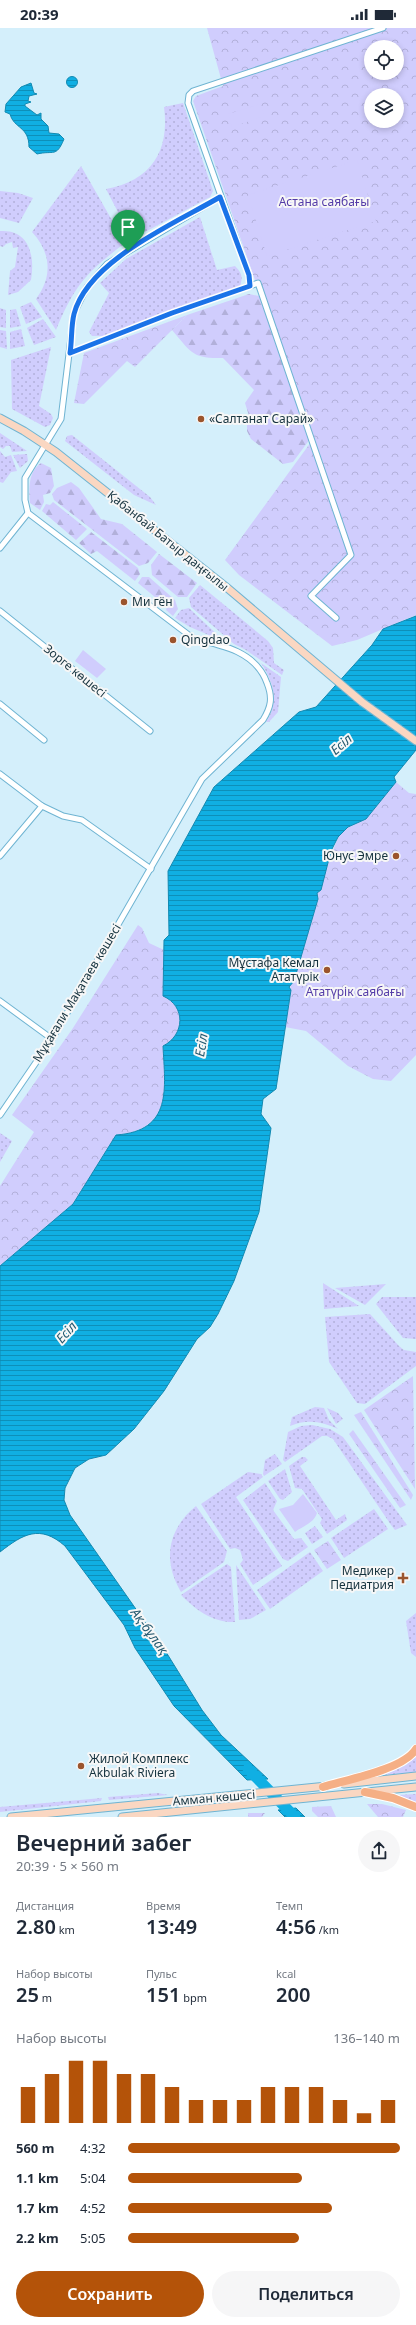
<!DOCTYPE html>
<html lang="ru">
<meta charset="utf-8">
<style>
body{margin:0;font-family:"Noto Sans",sans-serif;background:#f6f6f7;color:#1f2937;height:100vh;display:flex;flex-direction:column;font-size:15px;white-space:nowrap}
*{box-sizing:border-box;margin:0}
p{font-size:13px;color:#747a83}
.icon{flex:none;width:22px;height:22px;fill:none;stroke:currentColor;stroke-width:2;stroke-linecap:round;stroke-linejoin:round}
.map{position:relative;height:1789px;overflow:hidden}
.panel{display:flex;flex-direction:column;background:#fff;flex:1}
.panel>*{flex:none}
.fabs{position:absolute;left:364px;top:12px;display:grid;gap:8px}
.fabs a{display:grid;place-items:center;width:40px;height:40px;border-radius:50%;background:#fff;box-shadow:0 2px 6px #0003;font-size:20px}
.pin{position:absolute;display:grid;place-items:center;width:34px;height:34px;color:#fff;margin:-41px -17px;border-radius:50% 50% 50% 0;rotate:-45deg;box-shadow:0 0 4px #0007}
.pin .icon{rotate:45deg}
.round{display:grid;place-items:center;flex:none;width:42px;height:42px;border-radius:21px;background:#f6f6f7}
.overview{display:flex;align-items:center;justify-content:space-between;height:68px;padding:0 16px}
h1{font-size:22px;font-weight:600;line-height:30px}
.metrics{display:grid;grid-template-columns:repeat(3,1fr);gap:6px;height:68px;padding:4px 16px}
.metrics div{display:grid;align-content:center}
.metrics b{font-size:20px;font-weight:600}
.metrics small{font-size:11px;font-weight:400}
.metrics p{font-size:11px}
.chart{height:112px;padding:8px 16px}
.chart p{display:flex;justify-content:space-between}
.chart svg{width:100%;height:72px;margin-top:4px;stroke:#b45309;stroke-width:6}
.button{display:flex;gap:8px;margin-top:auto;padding:8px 16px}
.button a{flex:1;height:46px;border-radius:24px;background:#b45309;color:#fff;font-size:16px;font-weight:600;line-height:46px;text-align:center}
.button a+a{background:#f6f6f7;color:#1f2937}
ul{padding:0 16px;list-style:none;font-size:13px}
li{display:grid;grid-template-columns:64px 48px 1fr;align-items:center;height:30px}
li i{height:10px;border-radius:5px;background:#b45309}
.status{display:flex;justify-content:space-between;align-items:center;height:28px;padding:0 20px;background:#fff;direction:ltr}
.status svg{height:11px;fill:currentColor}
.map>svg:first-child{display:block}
.grass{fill:url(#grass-dots)}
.forest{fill:url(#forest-firs)}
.park{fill:url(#park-crowns);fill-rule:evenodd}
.garden{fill:#d0cdfd}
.water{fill:url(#water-rules);stroke:#128ab2}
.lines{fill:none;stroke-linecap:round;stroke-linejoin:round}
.river{stroke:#10afe3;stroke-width:11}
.street-casing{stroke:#6fb4d2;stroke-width:7}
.secondary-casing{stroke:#6fb4d2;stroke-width:9}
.primary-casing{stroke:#fff;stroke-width:10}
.street{stroke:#fff;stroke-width:5}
.secondary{stroke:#fad7c2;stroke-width:7}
.primary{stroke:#f5af85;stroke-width:8}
.route-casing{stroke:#fff;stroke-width:8}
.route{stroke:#1a73e8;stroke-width:5}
.poi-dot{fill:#9b542d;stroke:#f7f7f7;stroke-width:1.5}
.labels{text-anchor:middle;stroke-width:4;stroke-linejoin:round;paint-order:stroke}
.park-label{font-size:12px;fill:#543ca8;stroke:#f7f7f7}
.poi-label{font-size:12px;fill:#15323e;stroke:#f7f7f7;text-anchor:start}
.street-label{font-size:12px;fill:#15323e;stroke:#f7f7f7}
.water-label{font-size:13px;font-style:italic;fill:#24596f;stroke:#f7f7f7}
</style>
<div class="status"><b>20:39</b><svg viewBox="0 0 49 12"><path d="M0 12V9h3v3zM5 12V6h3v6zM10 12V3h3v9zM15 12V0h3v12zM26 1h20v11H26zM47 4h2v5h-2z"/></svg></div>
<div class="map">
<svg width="416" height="1789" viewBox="0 0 416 1789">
<defs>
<pattern id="grass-dots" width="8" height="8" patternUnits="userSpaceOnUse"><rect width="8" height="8" fill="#d0cdfd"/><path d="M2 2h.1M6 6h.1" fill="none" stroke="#b2b0da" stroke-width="1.8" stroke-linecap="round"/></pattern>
<pattern id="forest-firs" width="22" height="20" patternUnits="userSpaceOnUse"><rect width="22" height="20" fill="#d0cdfd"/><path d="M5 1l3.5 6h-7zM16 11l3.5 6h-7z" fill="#b2b0da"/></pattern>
<pattern id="park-crowns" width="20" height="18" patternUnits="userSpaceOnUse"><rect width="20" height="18" fill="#d0cdfd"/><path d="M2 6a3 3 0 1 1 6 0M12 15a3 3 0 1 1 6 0" fill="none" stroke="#b2b0da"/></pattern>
<pattern id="water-rules" width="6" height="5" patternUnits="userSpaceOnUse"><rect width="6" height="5" fill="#10afe3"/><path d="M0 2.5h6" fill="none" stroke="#0e8fb9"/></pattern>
</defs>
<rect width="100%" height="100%" fill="#d4effb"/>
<!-- grass -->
<g class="grass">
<path d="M183,75L213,163L210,169L132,211L106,161C151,153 170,123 164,79Z"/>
<path d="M81,138L125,215C87,244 75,256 56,302L36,271C53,249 51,224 32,204Z"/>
<path d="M0,163L18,165L33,170L19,195L0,190Z"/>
<path d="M200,189L217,242L235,238C242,245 243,249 240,258L105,308H92L89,304L109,265L100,255L126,231Z"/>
<path d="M0,203C30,201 35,229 31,252L18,264L8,267L10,243L15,239L18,219L13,220L12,214L6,216L3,219L0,218Z"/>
<path d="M31,274L42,289L26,296L20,279Z"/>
<path d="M0,280L6,282V300L0,299Z"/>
<path d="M16,281L21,298L10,300V282Z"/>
<path d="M43,291L56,309L34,317L27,300Z"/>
<path d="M21,301L25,318L10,321V304Z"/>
<path d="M0,302L6,303L7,321L0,319Z"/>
<path d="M51,319L39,378L51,386L53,390L50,397L45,399L12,381L11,332Z"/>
<path d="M0,405L27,423L12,424L10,418H6L3,421L0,419Z"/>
<path d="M72,407L150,469L156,477L134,467L65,413L67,408Z"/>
<path d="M0,423L5,429L11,427L17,443L11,444L3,455L0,454Z"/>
<path d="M27,426L28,433L20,440L13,427Z"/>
<path d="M200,557L268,613L273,620L274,635L284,642L282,647L246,622L234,616L191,579L189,570Z"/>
<path d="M189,580L225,614L190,599L175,590L181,582Z"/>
<path d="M261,635L281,649L278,684L269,694H266C280,674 273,653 261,635Z"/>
<path d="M0,1105L12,1113L0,1134Z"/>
<path d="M323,1255L359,1278L324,1281Z"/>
<path d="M386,1256L365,1277L335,1260Z"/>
<path d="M382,1269H416V1311L403,1310L376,1276Z"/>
<path d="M370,1286L399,1318L404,1322L416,1324V1338L365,1376L357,1375L329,1334L325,1289Z"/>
<path d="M315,1379L324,1380L329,1392L338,1401C322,1393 306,1391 290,1398L292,1389Z"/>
<path d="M327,1380L338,1385L343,1391L336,1396Z"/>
<path d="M312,1397L330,1401L343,1409L407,1497L395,1502L391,1497L333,1411L327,1408H322L285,1434L283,1432L288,1404L301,1398Z"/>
<path d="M275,1426L282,1436L264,1448L263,1446L265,1432Z"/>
<path d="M302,1429H305L308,1432L300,1438L336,1492L345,1486L347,1492L327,1506L320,1495L322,1491L302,1461L295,1460L289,1438Z"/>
<path d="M285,1441L292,1464L283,1472L280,1471L268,1453Z"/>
<path d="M248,1444L261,1446L263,1449L236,1469L282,1538L253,1557L240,1536L243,1532L240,1522L235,1520L230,1521L201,1476Z"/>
<path d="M265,1455L277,1473L273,1482L294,1511L301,1510L308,1519L288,1533L283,1531L243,1472Z"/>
<path d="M196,1478L227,1523L224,1534L181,1564C162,1532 168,1501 196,1478Z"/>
<path d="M374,1481L388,1501L344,1530L331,1510Z"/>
<path d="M315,1498L323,1509L312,1516L305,1505Z"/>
<path d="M310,1524L323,1543L270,1581L257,1562Z"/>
<path d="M227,1536L231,1539L235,1594C213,1595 196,1582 181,1567Z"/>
<path d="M236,1537L266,1582L250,1591L239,1592Z"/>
<path d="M416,1585V1629L411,1625L406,1593Z"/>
<path d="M416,1727V1744L384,1747L406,1737Z"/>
<path d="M158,1765L168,1767L109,1772L108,1769Z"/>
<path d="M416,1766V1774L398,1767Z"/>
<path d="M102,1770L101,1773L0,1784V1779Z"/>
</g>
<!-- forest -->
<g class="forest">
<path d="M249,266L259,268L310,411L293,434L283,436L251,411L247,403V393L250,391L245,375L254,362L223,330C192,331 191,324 172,302L187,287Z"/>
<path d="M41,435L51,440L54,458L50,465L43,467L44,474L40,482L30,475C29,460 28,444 41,435Z"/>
<path d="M71,454L79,460L101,491L122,496L157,524L148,535L139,538L54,472L52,466L57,460Z"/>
<path d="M53,474L87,501L76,512L42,483L46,476L50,477Z"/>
<path d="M91,504L138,540L140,546L135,553L97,523L91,526L79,515Z"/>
<path d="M159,526L197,555L187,569H178L152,547L151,537Z"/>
<path d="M142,549H149L175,572L178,581L173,588L166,582L167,579L138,555Z"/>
</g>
<!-- park -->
<g class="park">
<path d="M207,0H416V587L357,612L332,618L239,547L225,532L311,414L193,73L196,68L223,58ZM371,19H397V45H371ZM371,67H397V93H371Z"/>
<path d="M187,287L135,339L127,333L84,376L74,375L84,325Z"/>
<path d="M396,754L409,765L416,766V1027L391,1053L373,1051L348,1038L306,1003L285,999L291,963L290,957L294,953L318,871L317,865L338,809L348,799L366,791Z"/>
<path d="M138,897L142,900L149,915L164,922L163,967C186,979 185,1006 163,1018C165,1060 173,1102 116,1107L73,1176L0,1238V1158L34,1104L12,1087L73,1000Z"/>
<path d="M413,1348L415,1461L364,1382Z"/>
<path d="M361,1384L413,1467L411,1472L354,1387Z"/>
<path d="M353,1402L406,1477L400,1480L349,1406Z"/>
<path d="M328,1513L341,1532L327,1541L314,1522Z"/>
<path d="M367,1776H382L406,1782L403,1789H378Z"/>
<path d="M331,1778L336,1789H318L312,1783V1779Z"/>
<path d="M248,1785H265L262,1789H248Z"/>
</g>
<!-- garden -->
<g class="garden">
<path d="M260,76L264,88L232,99L228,86Z"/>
<path d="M357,132L376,193L267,228L248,167Z"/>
<path d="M83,622L106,641L97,650L75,633Z"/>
<path d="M303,1466L317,1485C314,1495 303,1498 295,1504L279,1481L293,1477Z"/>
</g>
<!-- water -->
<g class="water">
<circle cx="72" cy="54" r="5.5"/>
<path d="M31,55L34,65L37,66L29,68L28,73L31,74L25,76V78L37,87L41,85V91L48,98L49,105L59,106L64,111C56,130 54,122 37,126L29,119C29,98 14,101 10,86L5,84L6,76L21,59Z"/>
<path d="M416,588V722L394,749L396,754L366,791L348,799L338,809L331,823L321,862L317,865L318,871L294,953L289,959L291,962L276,1061L263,1071L261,1086L271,1100L259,1184L234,1253L218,1286L210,1299L197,1311L164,1363L134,1401L106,1427L89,1431L75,1440L65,1460L64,1472L70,1487L166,1624L202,1682L221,1707L268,1751L247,1752L174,1678L135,1620L124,1597L65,1518C40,1496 23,1506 0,1524V1238L73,1176L116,1107C173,1103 165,1060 163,1018C185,1007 186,978 163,968L164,912L169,907L168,843L214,759L299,684L316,679L372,617L383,601Z"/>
<path d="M296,1780L305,1789H285L278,1782Z"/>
</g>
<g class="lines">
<!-- river -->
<path class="river" d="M248,1741L295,1789"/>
<defs>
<g id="street">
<path d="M70,325L172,285L250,258"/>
<path d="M0,520L28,485"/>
<path d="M0,583L150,703"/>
<path d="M336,590L311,568L351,527L258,255L250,258L249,247L188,75L189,67L193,63L383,0"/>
<path d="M0,676L44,712"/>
<path d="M0,746L42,778L63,788L82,792L151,841"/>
<path d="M0,828L42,778"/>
<path d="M0,973L52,1011"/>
<path d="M0,1087L52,1011L202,751L263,692C271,679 273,670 267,655C256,624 223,617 194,611L28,485L25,472V450L61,391L74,285L87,259L107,236L220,169"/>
</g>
<g id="secondary">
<path d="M0,390L24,403L56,424L225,558L362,674L416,713"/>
<path d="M344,1756L416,1748"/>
<path d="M11,1789L327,1758"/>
<path d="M122,1789L416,1759"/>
</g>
<g id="primary">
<path d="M323,1759C345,1752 403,1742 416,1721"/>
<path d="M365,1764L393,1770L416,1779"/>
</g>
</defs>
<!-- street casing -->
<use href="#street" class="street-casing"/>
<!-- secondary casing -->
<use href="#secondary" class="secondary-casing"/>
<!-- primary casing -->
<use href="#primary" class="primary-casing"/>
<!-- street -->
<use href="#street" class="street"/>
<!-- secondary -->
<use href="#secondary" class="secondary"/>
<!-- primary -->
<use href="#primary" class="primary"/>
</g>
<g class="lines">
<defs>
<path id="route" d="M220,169L249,247L250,258L172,285L70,325C72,313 71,298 74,286C88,232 176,195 220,169Z"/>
</defs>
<!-- route casing -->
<use href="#route" class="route-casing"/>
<!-- route -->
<use href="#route" class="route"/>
</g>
<!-- markers -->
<g class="poi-dot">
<circle cx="201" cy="391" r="4"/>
<circle cx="124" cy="574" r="4"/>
<circle cx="173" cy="612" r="4"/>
<circle cx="396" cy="828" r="4"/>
<circle cx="327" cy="942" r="4"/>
<path d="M401 1544h4v4h4v4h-4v4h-4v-4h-4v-4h4z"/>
<circle cx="81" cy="1738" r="4"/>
</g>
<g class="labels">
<!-- park labels -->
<g class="park-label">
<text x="324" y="178">Астана саябағы</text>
<text x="355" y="968">Ататүрік саябағы</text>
</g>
<!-- poi labels -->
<g class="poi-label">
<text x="209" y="395">«Салтанат Сарай»</text>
<text x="132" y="578">Ми гён</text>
<text x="181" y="616">Qingdao</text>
<text x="388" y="832" text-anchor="end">Юнус Эмре</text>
<text x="319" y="939" text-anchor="end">Мұстафа Кемал<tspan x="319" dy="14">Ататүрік</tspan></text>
<text x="394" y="1547" text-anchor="end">Медикер<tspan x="394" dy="14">Педиатрия</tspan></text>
<text x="89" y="1735">Жилой Комплекс<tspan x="89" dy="14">Akbulak Riviera</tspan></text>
</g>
<!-- street labels -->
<g class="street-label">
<text transform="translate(168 513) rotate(39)" y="4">Қабанбай Батыр даңғылы</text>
<text transform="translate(75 643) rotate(39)" y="4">Зорге көшесі</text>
<text transform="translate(77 965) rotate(-59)" y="4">Мұқағали Мақатаев көшесі</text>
<text transform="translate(214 1770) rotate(-5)" y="4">Амман көшесі</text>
</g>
<!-- water labels -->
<g class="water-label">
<text transform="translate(341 716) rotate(-41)" y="5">Есіл</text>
<text transform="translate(201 1017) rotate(-81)" y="5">Есіл</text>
<text transform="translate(66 1304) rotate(-48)" y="5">Есіл</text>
<text transform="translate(150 1603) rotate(54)" y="5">Ақ-бұлақ</text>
</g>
</g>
</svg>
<div class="fabs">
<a><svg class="icon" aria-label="locate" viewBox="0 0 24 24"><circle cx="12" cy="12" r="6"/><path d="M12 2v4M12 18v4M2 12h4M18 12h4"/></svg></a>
<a><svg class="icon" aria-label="layers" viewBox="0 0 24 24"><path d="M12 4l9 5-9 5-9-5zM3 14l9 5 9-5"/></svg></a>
</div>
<div class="pin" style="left:128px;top:223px;background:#1e9e55"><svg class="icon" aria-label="arrive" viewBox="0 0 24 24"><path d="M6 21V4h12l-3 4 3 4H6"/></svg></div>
</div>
<section class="panel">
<div class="overview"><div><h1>Вечерний забег</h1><p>20:39 · 5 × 560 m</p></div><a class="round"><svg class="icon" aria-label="share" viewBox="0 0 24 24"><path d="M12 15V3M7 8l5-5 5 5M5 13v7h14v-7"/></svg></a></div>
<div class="metrics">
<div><p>Дистанция</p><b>2.80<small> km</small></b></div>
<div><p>Время</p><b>13:49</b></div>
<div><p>Темп</p><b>4:56<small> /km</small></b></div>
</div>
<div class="metrics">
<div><p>Набор высоты</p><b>25<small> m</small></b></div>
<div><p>Пульс</p><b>151<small> bpm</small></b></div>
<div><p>kcal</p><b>200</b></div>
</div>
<div class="chart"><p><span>Набор высоты</span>136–140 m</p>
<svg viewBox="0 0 160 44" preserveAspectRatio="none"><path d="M5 44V22M15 44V14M25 44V6M35 44V6M45 44V14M55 44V14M65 44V22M75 44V30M85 44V30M95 44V30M105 44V22M115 44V22M125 44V22M135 44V30M145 44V38M155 44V30"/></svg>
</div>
<ul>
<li><b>560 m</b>4:32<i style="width:100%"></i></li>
<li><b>1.1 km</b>5:04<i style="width:64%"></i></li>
<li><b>1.7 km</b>4:52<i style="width:75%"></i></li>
<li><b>2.2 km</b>5:05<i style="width:63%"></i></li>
</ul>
<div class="button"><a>Сохранить</a><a>Поделиться</a></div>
</section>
